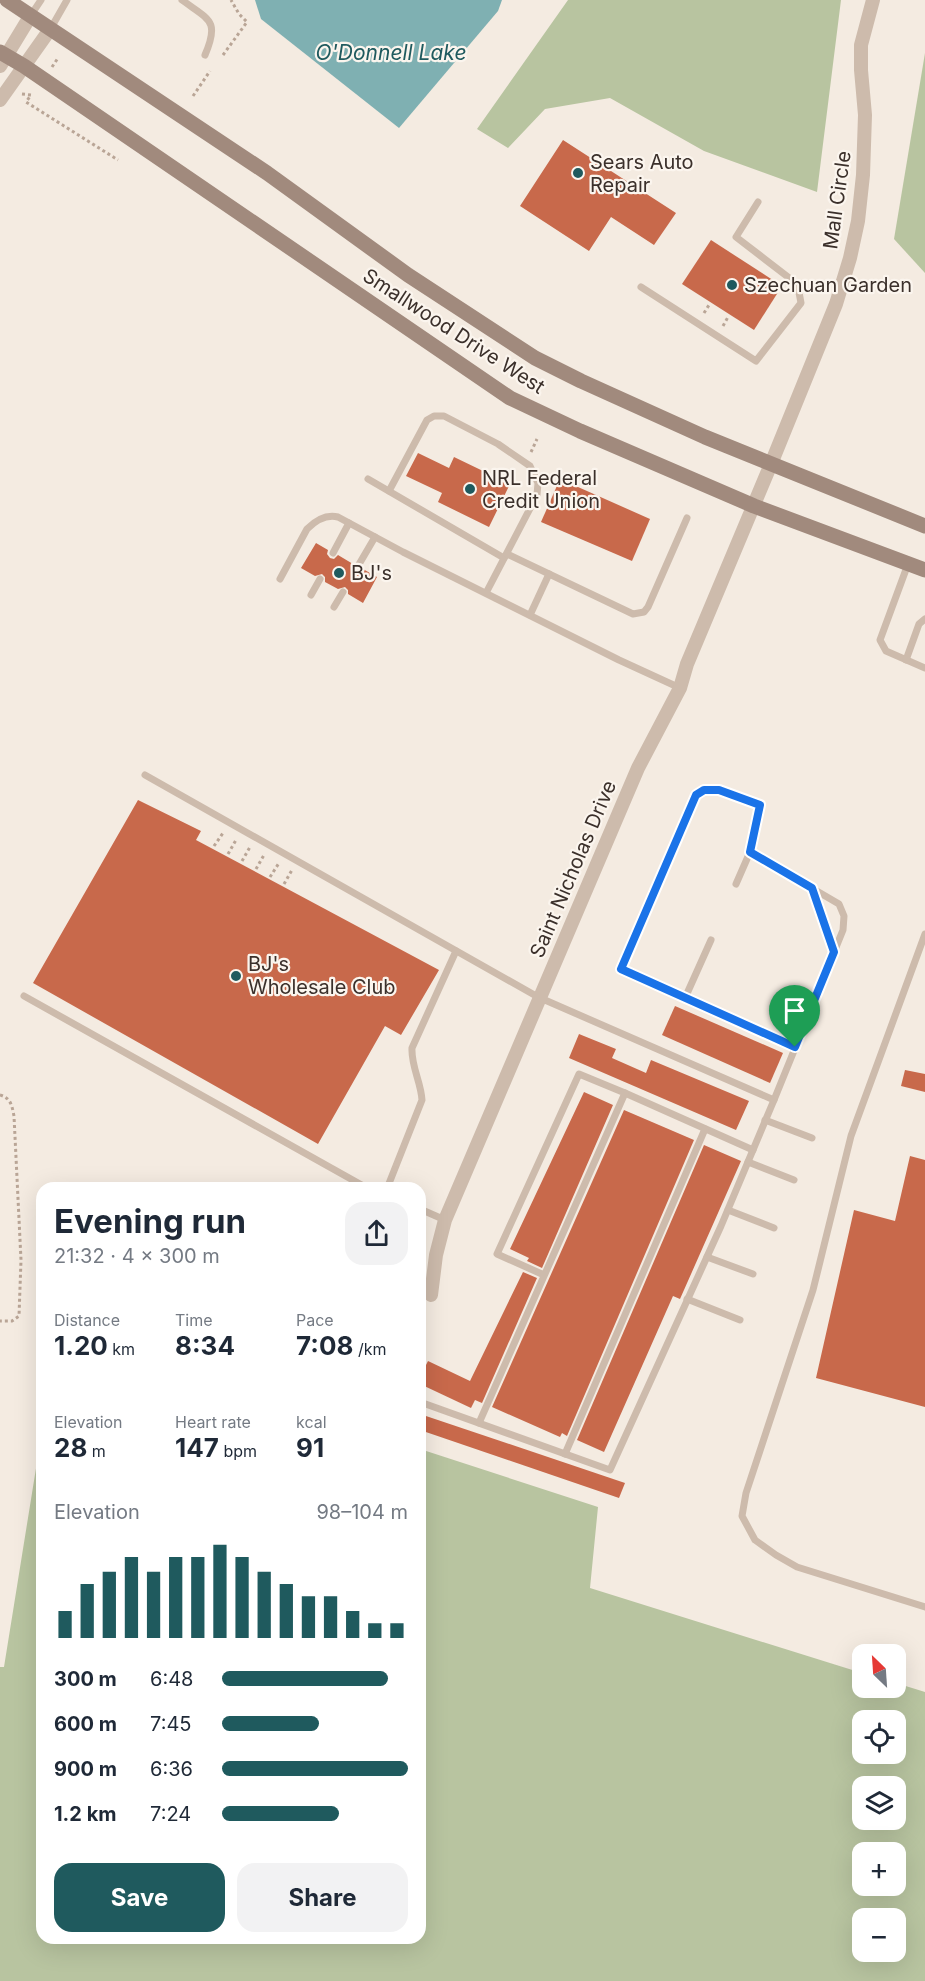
<!DOCTYPE html>
<meta charset="utf-8">
<style>
body{margin:0;font-family:Inter,sans-serif;background:#f2f2f3;color:#1f2937;height:100vh;display:flex;flex-direction:column;font-size:22px;white-space:nowrap}
*{box-sizing:border-box;margin:0}
p{font-size:20px;color:#747a83}
.icon{flex:none;width:33px;height:33px;fill:none;stroke:currentColor;stroke-width:2;stroke-linecap:round;stroke-linejoin:round}
.map{position:relative;flex:1;overflow:hidden}
.details{position:absolute;left:36px;top:1182px;width:390px;height:762px;display:flex;flex-direction:column;background:#fff;border-radius:18px;box-shadow:0 6px 24px #0002}
.details>*{flex:none}
.needle{width:39px;rotate:335deg}
.tools{position:absolute;left:852px;top:1644px;display:grid;gap:12px}
.tools a{display:grid;place-items:center;width:54px;height:54px;border-radius:12px;background:#fff;box-shadow:0 6px 24px #0002;font-size:30px}
.pin{position:absolute;display:grid;place-items:center;width:51px;height:51px;color:#fff;margin:-62px -26px;border-radius:50% 50% 50% 0;rotate:-45deg;box-shadow:0 0 6px #0007}
.pin .icon{rotate:45deg}
.round{display:grid;place-items:center;flex:none;width:63px;height:63px;border-radius:18px;background:#f2f2f3}
.headline{display:flex;align-items:center;justify-content:space-between;height:102px;padding:0 18px}
h1{font-size:33px;font-weight:700;line-height:45px}
.figures{display:grid;grid-template-columns:repeat(3,1fr);gap:9px;height:102px;padding:6px 18px}
.figures div{display:grid;align-content:center}
.figures b{font-size:26px;font-weight:700}
.figures small{font-size:16px;font-weight:400}
.figures p{font-size:16px}
.chart{height:168px;padding:12px 18px}
.chart p{display:flex;justify-content:space-between}
.chart svg{width:100%;height:108px;margin-top:6px;stroke:#1f5a5e;stroke-width:6}
.primary-button{display:flex;gap:12px;margin-top:auto;padding:12px 18px}
.primary-button a{flex:1;height:69px;border-radius:18px;background:#1f5a5e;color:#fff;font-size:24px;font-weight:700;line-height:69px;text-align:center}
.primary-button a+a{background:#f2f2f3;color:#1f2937}
ul{padding:0 18px;list-style:none;font-size:20px}
li{display:grid;grid-template-columns:96px 72px 1fr;align-items:center;height:45px}
li i{height:15px;border-radius:8px;background:#1f5a5e}
.map>svg:first-child{display:block}
.green{fill:#b8c4a0;fill-rule:evenodd}
.water{fill:#7fb0b2}
.building{fill:#c8694b}
.lines{fill:none;stroke-linecap:round;stroke-linejoin:round}
.path{stroke:#b9a596;stroke-width:3;stroke-dasharray:3 3;stroke-linecap:butt}
.service{stroke:#cdbbac;stroke-width:7}
.minor{stroke:#cdbbac;stroke-width:14}
.secondary{stroke:#a18a7d;stroke-width:15}
.route-casing{stroke:#fff;stroke-width:12}
.route{stroke:#1a73e8;stroke-width:8}
.poi-dot{fill:#1f5a5e;stroke:#fbf5ee;stroke-width:2}
.labels{text-anchor:middle;stroke-width:4.5;stroke-linejoin:round;paint-order:stroke}
.poi-label{font-size:20px;fill:#3b302b;stroke:#fbf5ee;text-anchor:start}
.street-label{font-size:20px;fill:#3b302b;stroke:#fbf5ee}
.water-label{font-size:21px;font-style:italic;fill:#1f5a5e;stroke:#fbf5ee}
</style>
<div class="map">
<svg width="925" height="1981" viewBox="0 0 925 1981">
<rect width="100%" height="100%" fill="#f4ebe1"/>
<!-- green -->
<g class="green">
<path d="M568,0H841L817,192L704,151L610,98L545,109L508,148L477,129Z"/>
<path d="M925,53V273L894,239Z"/>
<path d="M42,1431V1938H420V1449L598,1507L590,1588L862,1673V1688H896V1683L925,1692V1981H0V1667H4ZM896,1720V1754H862V1720ZM896,1786V1820H862V1786ZM896,1852V1886H862V1852ZM896,1918V1952H862V1918Z"/>
</g>
<!-- water -->
<path class="water" d="M255,0H502L498,11L399,128L261,19Z"/>
<!-- building -->
<g class="building">
<path d="M563,140L676,213L654,245L611,217L589,251L520,206Z"/>
<path d="M711,240L782,286L754,330L682,284Z"/>
<path d="M418,453L449,468L454,457L510,484L489,527L438,502L442,493L406,476Z"/>
<path d="M560,479L650,519L632,561L541,522Z"/>
<path d="M316,543L328,550L327,554L330,558L334,559L338,555L353,564V568L356,571L363,569L377,577L363,603L348,594V590L345,587L338,589L325,582V577L322,574L315,576L301,568Z"/>
<path d="M138,800L201,831L196,840L439,970L401,1035L385,1026L318,1144L33,983Z"/>
<path d="M675,1006L783,1053L770,1083L662,1035Z"/>
<path d="M579,1034L616,1049L612,1058L646,1073L651,1060L749,1101L736,1130L569,1058Z"/>
<path d="M905,1070L925,1074V1092L901,1086Z"/>
<path d="M584,1092L613,1105L542,1268L527,1261L529,1258L510,1249Z"/>
<path d="M624,1110L694,1140L567,1436L562,1433L560,1437L492,1407Z"/>
<path d="M704,1145L741,1161L680,1299L673,1296L604,1452L577,1440Z"/>
<path d="M910,1156L925,1160V1407L816,1378L854,1210L895,1221Z"/>
<path d="M523,1272L537,1278L482,1403L475,1400L471,1408L420,1384V1377L428,1361L470,1381Z"/>
<path d="M420,1414L625,1483L619,1498L420,1430Z"/>
</g>
<g class="lines">
<!-- path -->
<g class="path">
<path d="M223,55L247,22L239,14L231,0"/>
<path d="M52,67L58,58"/>
<path d="M22,94L31,95L26,102L118,160"/>
<path d="M193,96L210,71"/>
<path d="M704,313L709,305"/>
<path d="M723,326L728,317"/>
<path d="M531,452L537,439"/>
<path d="M214,846L223,833"/>
<path d="M228,854L236,840"/>
<path d="M242,861L250,847"/>
<path d="M256,869L264,855"/>
<path d="M270,877L279,863"/>
<path d="M284,884L292,870"/>
<path d="M0,1095C11,1098 12,1106 14,1116L21,1260L19,1316L12,1321H0"/>
</g>
<!-- service -->
<g class="service">
<path d="M182,0C209,20 220,20 205,55"/>
<path d="M31,15L41,0"/>
<path d="M51,28L67,0"/>
<path d="M641,287L756,361L801,303L798,287L788,277L736,237L758,202"/>
<path d="M368,479L504,558"/>
<path d="M389,491L427,420L434,416H444L498,444L530,466L538,483L537,495L486,593"/>
<path d="M333,553L349,523"/>
<path d="M507,554L633,614L644,612L648,607L687,518"/>
<path d="M908,564L880,640L886,651L925,668"/>
<path d="M358,566L375,537"/>
<path d="M280,579L307,529C315,521 326,514 338,517L403,552L619,660L680,688"/>
<path d="M311,595L320,579"/>
<path d="M334,607L343,592"/>
<path d="M530,615L549,574"/>
<path d="M906,660L919,624L925,619"/>
<path d="M145,775L538,997L774,1100L721,1226L610,1470L420,1402"/>
<path d="M736,884L750,852"/>
<path d="M812,888L834,952"/>
<path d="M925,934L851,1136L813,1290L746,1493L742,1516L755,1540L776,1555L797,1567L925,1607"/>
<path d="M24,996L367,1188"/>
<path d="M685,998L711,940"/>
<path d="M625,1093L753,1150"/>
<path d="M774,1100L843,930L844,916L839,904L750,852L760,805L719,790H704L696,795L621,969L795,1047"/>
<path d="M765,1120L812,1138"/>
<path d="M748,1162L794,1180"/>
<path d="M382,1188L388,1186L422,1100C421,1082 411,1066 412,1048L456,951"/>
<path d="M420,1209L445,1220"/>
<path d="M728,1210L774,1228"/>
<path d="M707,1257L753,1274"/>
<path d="M687,1299L740,1320"/>
<path d="M479,1423L625,1093L579,1074L497,1254L544,1275"/>
<path d="M565,1454L705,1129"/>
</g>
<!-- minor -->
<g class="minor">
<path d="M0,66L31,15"/>
<path d="M0,100L51,28"/>
<path d="M431,1295L436,1255L445,1220L638,768L680,688L687,664L771,464L836,304L850,258L858,221L863,175L865,115L861,70V45L873,0"/>
</g>
<!-- secondary -->
<g class="secondary">
<path d="M7,0L267,173L408,275L535,358L581,381L705,437L925,526"/>
<path d="M0,52L24,66L510,398L580,431L754,506L925,570"/>
</g>
</g>
<g class="lines">
<defs>
<path id="route" d="M704,790H719L760,805L750,852L812,888L834,952L795,1047L621,969L696,795Z"/>
</defs>
<!-- route casing -->
<use href="#route" class="route-casing"/>
<!-- route -->
<use href="#route" class="route"/>
</g>
<!-- markers -->
<g class="poi-dot">
<circle cx="578" cy="173" r="6"/>
<circle cx="732" cy="285" r="6"/>
<circle cx="470" cy="489" r="6"/>
<circle cx="339" cy="573" r="6"/>
<circle cx="236" cy="976" r="6"/>
</g>
<g class="labels">
<!-- poi labels -->
<g class="poi-label">
<text x="590" y="169">Sears Auto<tspan x="590" dy="23">Repair</tspan></text>
<text x="744" y="292">Szechuan Garden</text>
<text x="482" y="485">NRL Federal<tspan x="482" dy="23">Credit Union</tspan></text>
<text x="351" y="580">BJ's</text>
<text x="248" y="971">BJ's<tspan x="248" dy="23">Wholesale Club</tspan></text>
</g>
<!-- street labels -->
<g class="street-label">
<text transform="translate(837 200) rotate(-82)" y="7">Mall Circle</text>
<text transform="translate(454 331) rotate(33)" y="7">Smallwood Drive West</text>
<text transform="translate(573 869) rotate(-67)" y="7">Saint Nicholas Drive</text>
</g>
<!-- water labels -->
<g class="water-label">
<text x="391" y="60">O'Donnell Lake</text>
</g>
</g>
</svg>
<div class="tools">
<a><svg class="needle" viewBox="-14 -14 28 28"><path d="M0-13l5 13h-10z" fill="#e53935"/><path d="M0 13l5-13h-10z" fill="#747a83"/></svg></a>
<a><svg class="icon" aria-label="locate" viewBox="0 0 24 24"><circle cx="12" cy="12" r="6"/><path d="M12 2v4M12 18v4M2 12h4M18 12h4"/></svg></a>
<a><svg class="icon" aria-label="layers" viewBox="0 0 24 24"><path d="M12 4l9 5-9 5-9-5zM3 14l9 5 9-5"/></svg></a>
<a>+</a>
<a>−</a>
</div>
<div class="pin" style="left:795px;top:1047px;background:#1e9e55"><svg class="icon" aria-label="arrive" viewBox="0 0 24 24"><path d="M6 21V4h12l-3 4 3 4H6"/></svg></div>
<section class="details">
<div class="headline"><div><h1>Evening run</h1><p>21:32 · 4 × 300 m</p></div><a class="round"><svg class="icon" aria-label="share" viewBox="0 0 24 24"><path d="M12 15V3M7 8l5-5 5 5M5 13v7h14v-7"/></svg></a></div>
<div class="figures">
<div><p>Distance</p><b>1.20<small> km</small></b></div>
<div><p>Time</p><b>8:34</b></div>
<div><p>Pace</p><b>7:08<small> /km</small></b></div>
</div>
<div class="figures">
<div><p>Elevation</p><b>28<small> m</small></b></div>
<div><p>Heart rate</p><b>147<small> bpm</small></b></div>
<div><p>kcal</p><b>91</b></div>
</div>
<div class="chart"><p><span>Elevation</span>98–104 m</p>
<svg viewBox="0 0 160 44" preserveAspectRatio="none"><path d="M5 44V33M15 44V22M25 44V17M35 44V11M45 44V17M55 44V11M65 44V11M75 44V6M85 44V11M95 44V17M105 44V22M115 44V27M125 44V27M135 44V33M145 44V38M155 44V38"/></svg>
</div>
<ul>
<li><b>300 m</b>6:48<i style="width:89%"></i></li>
<li><b>600 m</b>7:45<i style="width:52%"></i></li>
<li><b>900 m</b>6:36<i style="width:100%"></i></li>
<li><b>1.2 km</b>7:24<i style="width:63%"></i></li>
</ul>
<div class="primary-button"><a>Save</a><a>Share</a></div>
</section>
</div>
